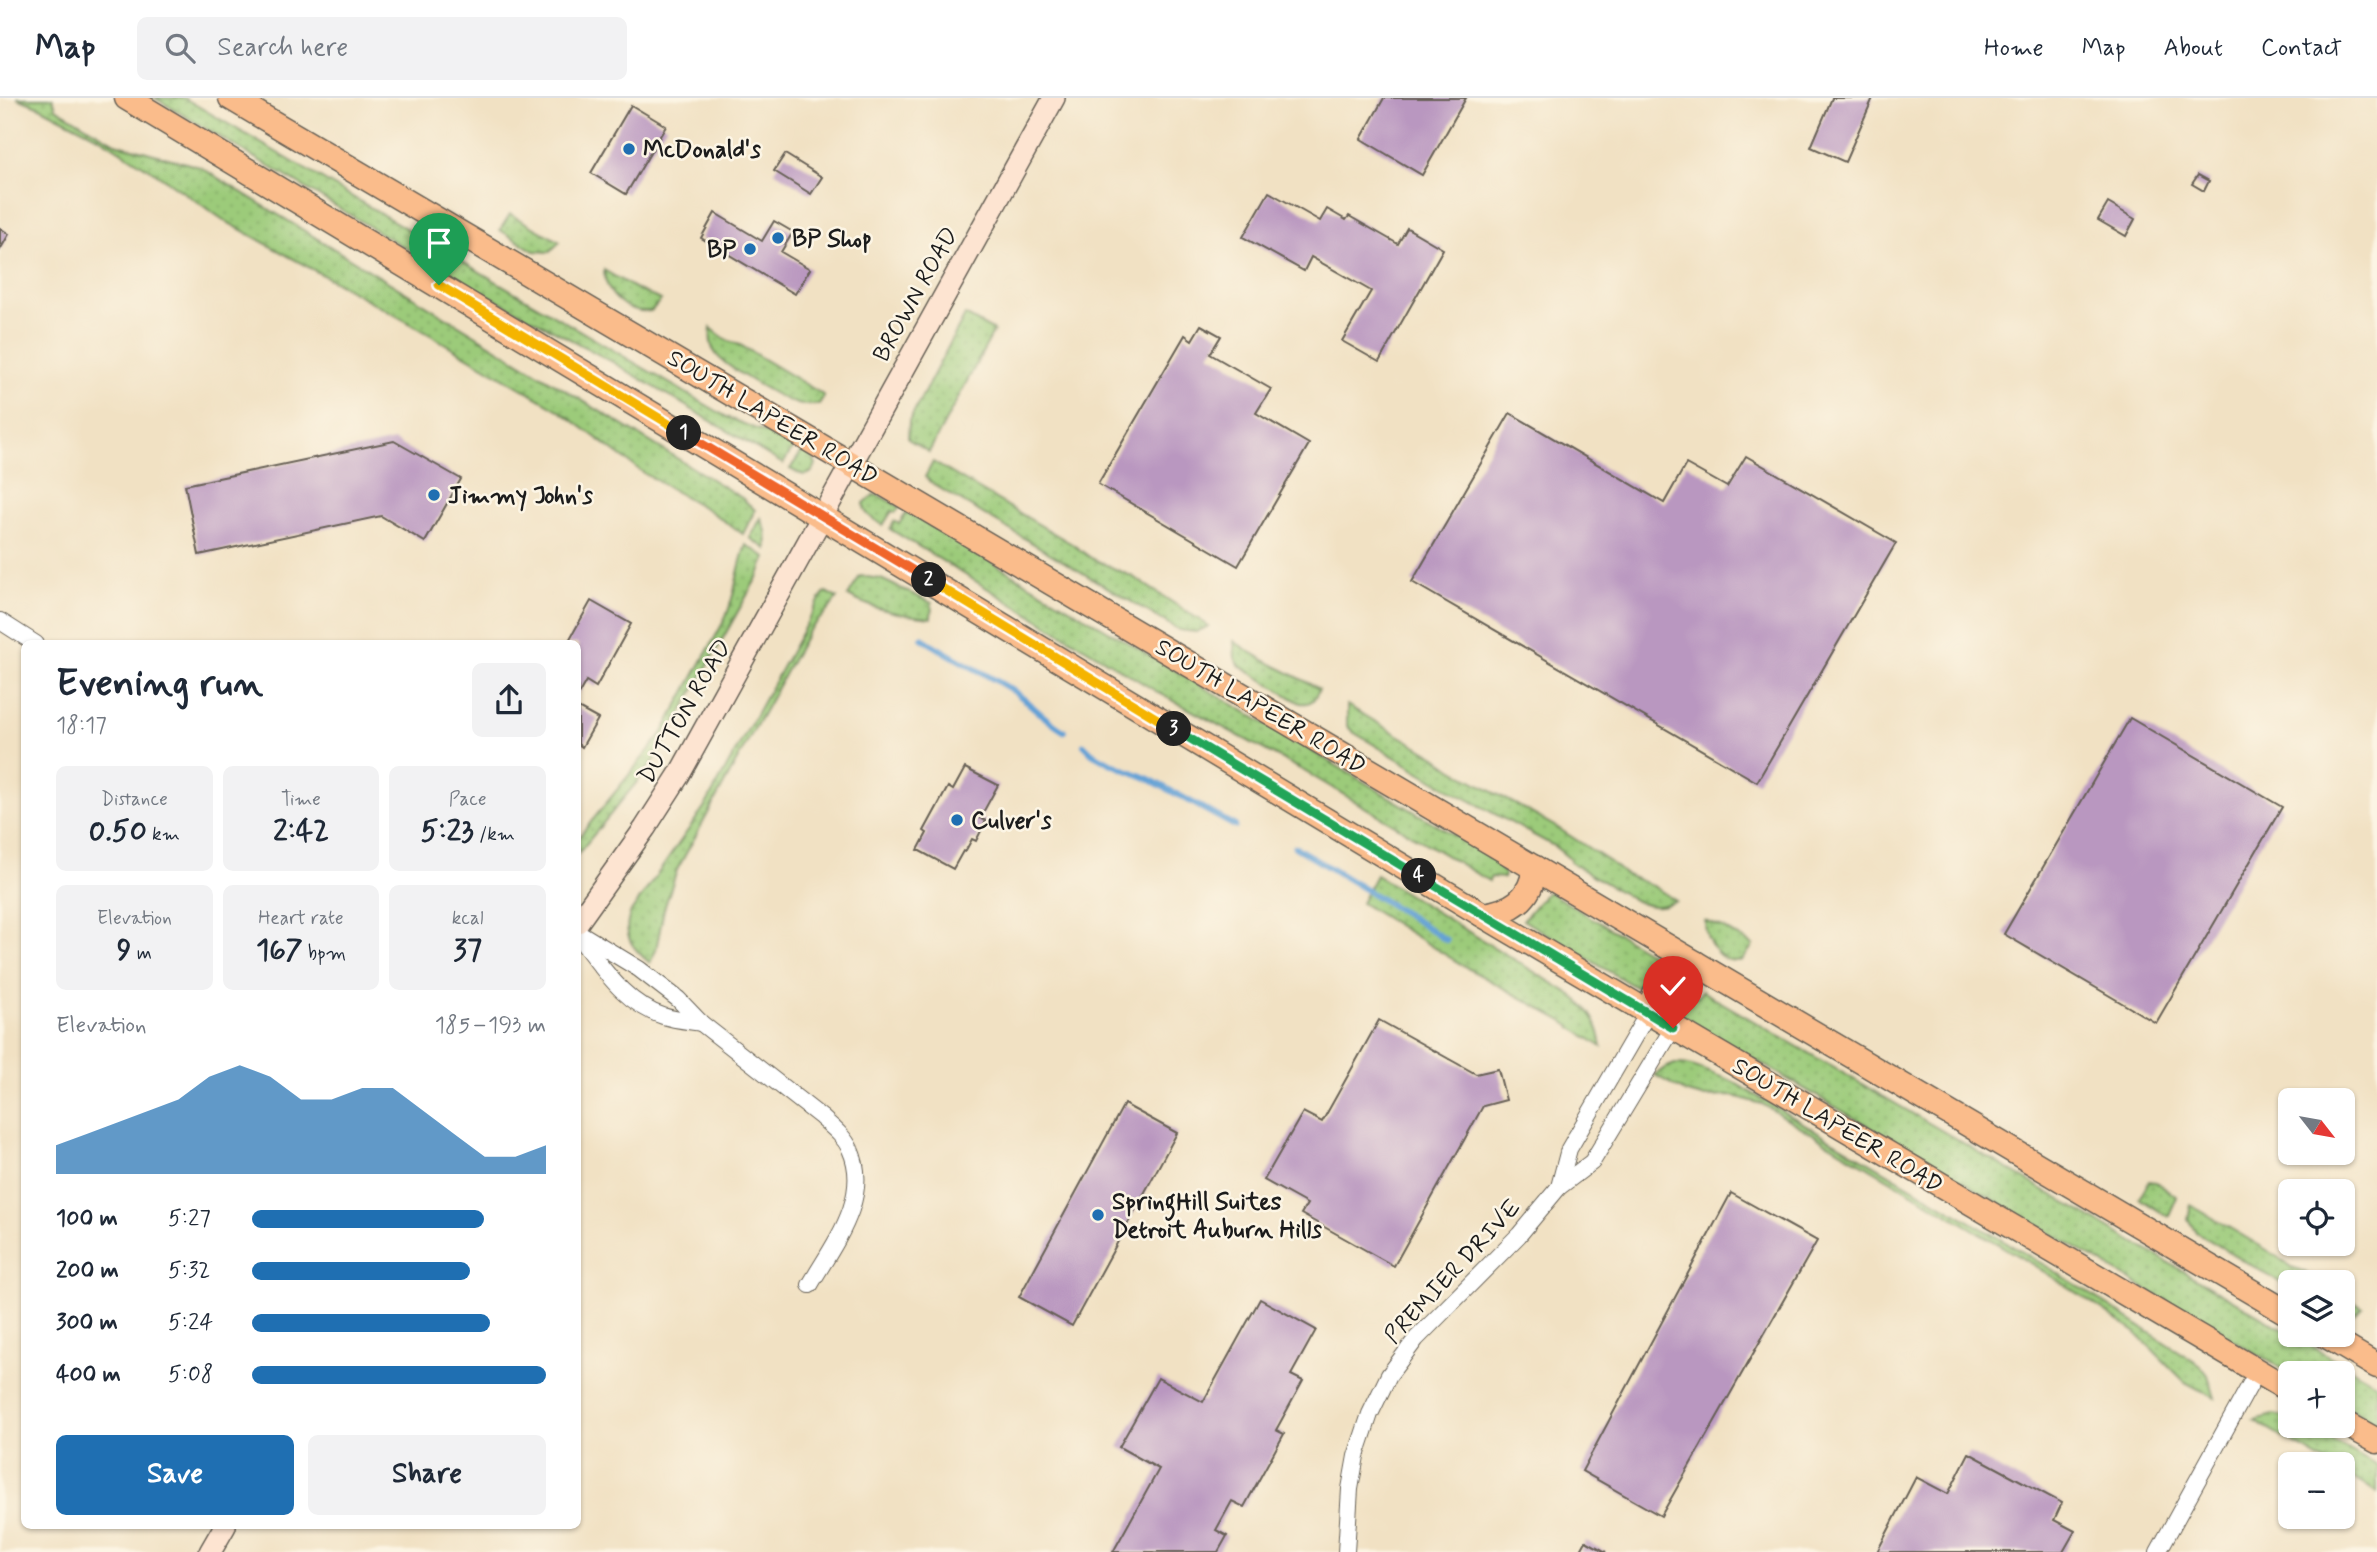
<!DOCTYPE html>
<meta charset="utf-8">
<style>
body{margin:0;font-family:Mynerve,sans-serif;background:#f2f2f3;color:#1f2937;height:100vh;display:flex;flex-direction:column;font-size:26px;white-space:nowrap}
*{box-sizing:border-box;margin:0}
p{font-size:23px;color:#747a83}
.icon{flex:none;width:38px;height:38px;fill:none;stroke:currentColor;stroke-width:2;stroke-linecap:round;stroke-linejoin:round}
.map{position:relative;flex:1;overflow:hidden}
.side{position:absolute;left:21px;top:542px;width:560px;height:889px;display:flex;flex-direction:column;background:#fff;border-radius:10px;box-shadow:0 2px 5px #0004}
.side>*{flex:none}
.needle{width:46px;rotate:121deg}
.controls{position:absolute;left:2278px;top:990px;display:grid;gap:14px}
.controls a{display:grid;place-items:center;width:77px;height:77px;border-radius:10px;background:#fff;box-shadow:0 2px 5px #0004;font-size:35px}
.pin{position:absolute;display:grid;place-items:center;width:60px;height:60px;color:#fff;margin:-72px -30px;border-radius:50% 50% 50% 0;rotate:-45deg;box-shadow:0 0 7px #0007}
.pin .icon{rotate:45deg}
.km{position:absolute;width:35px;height:35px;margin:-18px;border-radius:50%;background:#222;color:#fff;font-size:19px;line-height:35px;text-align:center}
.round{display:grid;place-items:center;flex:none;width:74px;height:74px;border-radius:10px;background:#f2f2f3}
.head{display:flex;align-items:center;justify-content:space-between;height:119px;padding:0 35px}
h1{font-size:38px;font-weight:700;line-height:52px}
.stats{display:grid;grid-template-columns:repeat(3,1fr);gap:10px;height:119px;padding:7px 35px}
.stats div{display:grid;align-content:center;border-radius:10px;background:#f2f2f3;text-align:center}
.stats b{font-size:30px;font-weight:700}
.stats small{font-size:19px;font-weight:400}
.stats p{font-size:19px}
.chart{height:196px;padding:14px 35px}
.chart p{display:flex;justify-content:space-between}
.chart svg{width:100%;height:126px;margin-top:7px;fill:#1f6fb2;opacity:.7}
.action{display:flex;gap:14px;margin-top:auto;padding:14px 35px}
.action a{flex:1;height:80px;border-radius:10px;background:#1f6fb2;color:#fff;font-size:28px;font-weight:700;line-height:80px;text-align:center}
.action a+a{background:#f2f2f3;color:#1f2937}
ul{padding:0 35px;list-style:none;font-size:23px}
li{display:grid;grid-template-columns:112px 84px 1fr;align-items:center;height:52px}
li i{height:18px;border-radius:9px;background:#1f6fb2}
header{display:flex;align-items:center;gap:42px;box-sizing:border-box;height:98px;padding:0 35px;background:#fff;border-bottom:2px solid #e0e1e3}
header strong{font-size:33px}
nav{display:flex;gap:38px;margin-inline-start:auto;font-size:24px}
.search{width:490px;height:63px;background:#f2f2f3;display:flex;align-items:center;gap:18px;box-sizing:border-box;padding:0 24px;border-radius:10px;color:#747a83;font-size:26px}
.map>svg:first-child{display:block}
.grass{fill:url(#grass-dots);stroke:#5c744b;stroke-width:2}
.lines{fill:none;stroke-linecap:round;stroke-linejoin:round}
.stream{stroke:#64a1d5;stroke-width:6}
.building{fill:#b997c0}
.street-casing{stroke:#676156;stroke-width:18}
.secondary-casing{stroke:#676156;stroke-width:24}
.primary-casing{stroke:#676156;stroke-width:27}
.street{stroke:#fff;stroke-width:16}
.secondary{stroke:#fde4d1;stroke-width:21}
.primary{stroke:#fabc8b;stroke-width:24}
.split-1-casing{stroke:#fff;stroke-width:14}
.split-2-casing{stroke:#fff;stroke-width:14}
.split-3-casing{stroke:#fff;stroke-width:14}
.split-4-casing{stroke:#fff;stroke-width:14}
.split-5-casing{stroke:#fff;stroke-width:14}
.split-1{stroke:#f5b400;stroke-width:9}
.split-2{stroke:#f0652b;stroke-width:9}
.split-3{stroke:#f5b400;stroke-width:9}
.split-4{stroke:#22a559;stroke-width:9}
.split-5{stroke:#22a559;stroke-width:9}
.poi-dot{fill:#1f6fb2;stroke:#fcf5e5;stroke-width:2.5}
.labels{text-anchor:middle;stroke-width:5;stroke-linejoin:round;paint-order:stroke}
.poi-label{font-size:24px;font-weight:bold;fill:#1c1c1c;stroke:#fcf5e5;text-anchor:start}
.street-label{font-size:24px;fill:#1c1c1c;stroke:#fcf5e5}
</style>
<header>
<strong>Map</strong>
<div class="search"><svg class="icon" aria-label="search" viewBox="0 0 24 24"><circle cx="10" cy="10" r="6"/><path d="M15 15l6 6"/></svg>Search here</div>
<nav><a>Home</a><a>Map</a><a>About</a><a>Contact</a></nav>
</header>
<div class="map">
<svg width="2377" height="1454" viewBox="0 0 2377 1454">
<defs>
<pattern id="grass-dots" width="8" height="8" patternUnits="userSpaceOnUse" patternTransform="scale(1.75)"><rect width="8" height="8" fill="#9ccb7a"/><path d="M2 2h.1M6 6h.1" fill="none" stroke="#86ae69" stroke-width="1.8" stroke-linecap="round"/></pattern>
</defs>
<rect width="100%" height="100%" fill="#fcf5e5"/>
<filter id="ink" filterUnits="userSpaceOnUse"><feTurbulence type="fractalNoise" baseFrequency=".0143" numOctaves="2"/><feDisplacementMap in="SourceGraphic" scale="14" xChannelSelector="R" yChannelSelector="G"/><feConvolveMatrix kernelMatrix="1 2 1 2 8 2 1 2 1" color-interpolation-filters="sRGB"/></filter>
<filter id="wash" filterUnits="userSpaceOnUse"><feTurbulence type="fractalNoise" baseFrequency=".00686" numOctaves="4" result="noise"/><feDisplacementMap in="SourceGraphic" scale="28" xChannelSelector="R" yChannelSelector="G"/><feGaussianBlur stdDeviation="1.57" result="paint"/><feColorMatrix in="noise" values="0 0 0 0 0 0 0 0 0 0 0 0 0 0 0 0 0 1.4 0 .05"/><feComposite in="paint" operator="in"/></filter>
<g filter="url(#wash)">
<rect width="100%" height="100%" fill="#f1e1c3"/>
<!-- grass -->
<g class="grass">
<path d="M17,0H53L56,10L115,45L200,69L742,400L755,412L743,436L708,412L645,376L560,313L415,228L225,123L157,76L100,40L40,9Z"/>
<path d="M155,0H184L727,319L795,347L783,366L609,262L447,175Z"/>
<path d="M510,116L560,144L549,154L534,153L500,132Z"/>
<path d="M604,172L638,192L661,202L651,213C625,216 605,196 604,172Z"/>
<path d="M965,217L994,233L929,354L908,341L909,323Z"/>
<path d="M711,230L726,242L740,247L817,293L824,298L819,306C811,307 804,308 797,306C781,301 725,269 716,256C710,248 710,240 711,230Z"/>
<path d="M803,352L811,357L816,366C811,382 801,377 790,371Z"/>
<path d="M933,364L1072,446L1091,460L1133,479L1209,528L1196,534L1179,532L936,388L925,379Z"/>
<path d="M874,397L880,398L900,409L895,415L892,413L883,427C874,421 863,417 864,405Z"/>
<path d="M907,414L1501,765L1499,770L1504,775V780L1491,779L1489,783L1304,673L1159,595L890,431L894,423L899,426Z"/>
<path d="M761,420L766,433L767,451L750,440Z"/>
<path d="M746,447L766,459L760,474L655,662L578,756V740L662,636L724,523C736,499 736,472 746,447Z"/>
<path d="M860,478L881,481L932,505L931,520C901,517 875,512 848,498Z"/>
<path d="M826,494L837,500C829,514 816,523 807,535L677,772L664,811L656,852L650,865C632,850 621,837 631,814L707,705L820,501Z"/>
<path d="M1234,543C1260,563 1291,574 1319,591C1315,601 1312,607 1300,605L1240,568L1235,560Z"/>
<path d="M1347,607L1436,659L1452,671L1558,730L1610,764L1624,776L1653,788L1676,803C1661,810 1651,810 1636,803L1570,764V761L1554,748L1443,688L1353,634L1347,628Z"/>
<path d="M1376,777L1572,897C1590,912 1599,925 1602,949L1561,922L1467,870L1361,805Z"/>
<path d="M1549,794L1658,860V863C1650,871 1645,883 1637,890L1523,822L1545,796Z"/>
<path d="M1705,823L1723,830L1753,847L1743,862C1720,868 1705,844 1705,823Z"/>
<path d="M1686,893L1698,899L1702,893L2377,1286V1326L2343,1306V1276H2291L1675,915L1671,911L1676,907V898L1680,894Z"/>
<path d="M1675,966C1694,965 1709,976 1728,981L2058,1175L2201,1268L2208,1277L2215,1300L2185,1284L2136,1235L2091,1204L2035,1168L1762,1006L1734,998L1702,999L1687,995L1655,977L1665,970Z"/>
<path d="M2149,1083L2156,1084L2177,1099L2169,1117L2167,1118L2139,1100Z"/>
<path d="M2191,1107L2272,1155L2291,1169L2301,1172L2322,1185H2291V1191L2196,1134L2188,1121Z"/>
<path d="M2343,1197L2363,1209L2350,1220H2343Z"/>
<path d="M2273,1317L2291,1320V1328H2307L2377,1368V1394L2343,1374V1367H2330L2254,1322Z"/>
</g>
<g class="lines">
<!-- stream -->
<g class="stream">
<path d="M922,540C951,559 983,574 1012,592C1031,605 1044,622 1064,633"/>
<path d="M1084,647L1092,655L1112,666L1149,681L1235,728"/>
<path d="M1295,749L1409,818L1446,842"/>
</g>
</g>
<g id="blocks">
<!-- building -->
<g class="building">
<path d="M1384,0H1466L1422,77L1361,41Z"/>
<path d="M1832,0H1873L1845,64L1811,49Z"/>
<path d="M631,7L666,28L626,96L591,75Z"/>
<path d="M785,56L822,79L811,96L774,73Z"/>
<path d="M2198,77L2209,83L2204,93L2192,86Z"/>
<path d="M1269,94L1320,123L1327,111L1346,122L1349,118L1398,146L1407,130L1443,151L1379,264L1342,243L1371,193L1311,159L1304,173L1243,139Z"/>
<path d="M2108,105L2135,121L2126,138L2098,122Z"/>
<path d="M715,115L762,143L774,123L793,134L781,154L810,171L795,196L701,140Z"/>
<path d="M0,130L9,136L0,152Z"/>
<path d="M1201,227L1221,238L1210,256L1271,291L1256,315L1309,346L1238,468L1098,386L1185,237L1192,242Z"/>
<path d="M1510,315L1664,405L1686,366L1727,389L1746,358L1896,445L1757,684L1412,484Z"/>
<path d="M394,343L461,381L425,444L381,418L199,457L185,387Z"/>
<path d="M591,503L631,526L596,589L586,583L578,597V546H567Z"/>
<path d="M578,610L598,621L582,649L578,646Z"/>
<path d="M2130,620L2282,709L2156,925L2004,836Z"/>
<path d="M965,670L998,687L980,720L986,723L976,743L972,741L965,754L963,753L953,771L918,752L927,735L924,733L948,689L953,692Z"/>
<path d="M1379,922L1476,976L1498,971L1506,1002L1483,1008L1394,1168L1301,1116L1307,1106L1264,1082L1303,1014L1322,1024Z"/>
<path d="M1124,1006L1177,1035L1072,1228L1019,1199Z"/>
<path d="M1731,1095L1817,1143L1661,1418L1582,1373Z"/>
<path d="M1260,1201L1316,1232L1291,1277L1303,1283L1276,1332L1284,1336L1244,1409L1232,1403L1216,1432L1227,1438L1218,1454H1113L1159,1371L1119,1349L1158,1280L1203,1304Z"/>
<path d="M1969,1355L2062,1405L2054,1422L2075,1433L2063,1454H1877L1916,1379L1948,1396Z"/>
<path d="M1586,1443L1606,1454H1580Z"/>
</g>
</g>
</g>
<g filter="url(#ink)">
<use href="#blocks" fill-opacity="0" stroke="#676156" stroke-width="2"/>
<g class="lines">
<defs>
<g id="street">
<path d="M0,523L36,546"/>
<path d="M578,834L639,871L678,901L701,925L821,1019C832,1029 844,1038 850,1051C872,1099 833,1147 810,1187"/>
<path d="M579,840C603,870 624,905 663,918C675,922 688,923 701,925"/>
<path d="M1559,1089L1569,1051L1648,915"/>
<path d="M1346,1454L1350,1391L1356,1358L1370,1316L1389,1277L1416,1241L1519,1137L1559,1089L1592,1064L1673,930"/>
<path d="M2158,1454L2257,1274"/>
</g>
<g id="secondary">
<path d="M578,824L645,730L679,677L1054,0"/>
<path d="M210,1454L225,1428"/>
</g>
<g id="primary">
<path d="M127,0L1483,817L2291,1293"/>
<path d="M231,0L2291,1217"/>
<path d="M1483,817C1511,813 1531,802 1535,770"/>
<path d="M1648,915C1657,887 1665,872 1695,865"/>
<path d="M2325,1237L2377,1268"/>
<path d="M2343,1324L2377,1343"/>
</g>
</defs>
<!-- street casing -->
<use href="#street" class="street-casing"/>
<!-- secondary casing -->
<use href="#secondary" class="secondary-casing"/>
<!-- primary casing -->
<use href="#primary" class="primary-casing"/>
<!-- street -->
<use href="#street" class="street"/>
<!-- secondary -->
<use href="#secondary" class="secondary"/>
<!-- primary -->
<use href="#primary" class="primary"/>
</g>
</g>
<g class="lines" filter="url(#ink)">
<defs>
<path id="split-1" d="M439,187L684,335"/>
<path id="split-2" d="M684,335L929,482"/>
<path id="split-3" d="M929,482L1174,631"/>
<path id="split-4" d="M1174,631L1419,778"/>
<path id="split-5" d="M1419,778L1673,930"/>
</defs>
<!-- split-1 casing -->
<use href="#split-1" class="split-1-casing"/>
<!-- split-2 casing -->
<use href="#split-2" class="split-2-casing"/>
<!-- split-3 casing -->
<use href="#split-3" class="split-3-casing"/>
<!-- split-4 casing -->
<use href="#split-4" class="split-4-casing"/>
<!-- split-5 casing -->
<use href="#split-5" class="split-5-casing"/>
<!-- split-1 -->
<use href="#split-1" class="split-1"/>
<!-- split-2 -->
<use href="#split-2" class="split-2"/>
<!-- split-3 -->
<use href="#split-3" class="split-3"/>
<!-- split-4 -->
<use href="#split-4" class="split-4"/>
<!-- split-5 -->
<use href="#split-5" class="split-5"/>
</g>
<!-- markers -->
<g class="poi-dot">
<circle cx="629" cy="51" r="7"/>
<circle cx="778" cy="140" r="7"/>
<circle cx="750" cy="151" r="7"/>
<circle cx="434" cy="397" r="7"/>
<circle cx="957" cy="722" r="7"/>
<circle cx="1098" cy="1117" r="7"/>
</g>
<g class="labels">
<!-- poi labels -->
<g class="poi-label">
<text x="643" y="59">McDonald's</text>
<text x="792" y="148">BP Shop</text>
<text x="736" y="159" text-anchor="end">BP</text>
<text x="448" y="405">Jimmy John's</text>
<text x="971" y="730">Culver's</text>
<text x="1112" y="1111">SpringHill Suites<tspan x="1112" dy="28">Detroit Auburn Hills</tspan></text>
</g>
<!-- street labels -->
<g class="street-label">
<text transform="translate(915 196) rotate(-61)" y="8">BROWN ROAD</text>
<text transform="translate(773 319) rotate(31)" y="8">SOUTH LAPEER ROAD</text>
<text transform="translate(1261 608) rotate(31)" y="8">SOUTH LAPEER ROAD</text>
<text transform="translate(684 613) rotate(-60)" y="8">DUTTON ROAD</text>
<text transform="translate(1838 1027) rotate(31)" y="8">SOUTH LAPEER ROAD</text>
<text transform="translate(1452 1173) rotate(-47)" y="8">PREMIER DRIVE</text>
</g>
</g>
</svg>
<div class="controls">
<a><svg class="needle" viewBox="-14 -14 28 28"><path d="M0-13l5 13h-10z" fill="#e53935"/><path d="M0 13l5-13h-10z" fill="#747a83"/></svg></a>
<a><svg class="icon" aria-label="locate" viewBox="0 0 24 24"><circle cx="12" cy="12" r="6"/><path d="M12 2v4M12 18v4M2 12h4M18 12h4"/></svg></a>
<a><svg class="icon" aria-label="layers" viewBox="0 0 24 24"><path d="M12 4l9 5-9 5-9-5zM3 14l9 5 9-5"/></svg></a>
<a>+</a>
<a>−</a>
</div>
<div class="pin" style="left:439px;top:187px;background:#1e9e55"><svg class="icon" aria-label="arrive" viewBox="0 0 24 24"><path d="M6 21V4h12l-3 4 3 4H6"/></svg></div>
<div class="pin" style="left:1673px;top:930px;background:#d93025"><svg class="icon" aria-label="check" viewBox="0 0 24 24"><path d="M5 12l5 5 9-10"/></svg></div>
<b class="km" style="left:684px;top:335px">1</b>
<b class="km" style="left:929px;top:482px">2</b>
<b class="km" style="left:1174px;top:631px">3</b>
<b class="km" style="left:1419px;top:778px">4</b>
<section class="side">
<div class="head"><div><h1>Evening run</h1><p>18:17</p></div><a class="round"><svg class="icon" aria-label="share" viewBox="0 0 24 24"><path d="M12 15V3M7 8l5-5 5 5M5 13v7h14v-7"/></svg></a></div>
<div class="stats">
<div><p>Distance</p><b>0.50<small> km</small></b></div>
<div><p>Time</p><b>2:42</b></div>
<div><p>Pace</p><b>5:23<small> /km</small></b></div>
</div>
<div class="stats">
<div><p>Elevation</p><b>9<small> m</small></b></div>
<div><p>Heart rate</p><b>167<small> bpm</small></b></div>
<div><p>kcal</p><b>37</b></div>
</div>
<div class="chart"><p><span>Elevation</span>185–193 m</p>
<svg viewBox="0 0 160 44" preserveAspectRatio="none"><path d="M0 44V34L10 30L20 26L30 22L40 18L50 10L60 6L70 10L80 18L90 18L100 14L110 14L120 22L130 30L140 38L150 38L160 34V44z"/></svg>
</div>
<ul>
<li><b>100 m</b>5:27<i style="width:79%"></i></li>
<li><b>200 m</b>5:32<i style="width:74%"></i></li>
<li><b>300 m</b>5:24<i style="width:81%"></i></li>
<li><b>400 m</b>5:08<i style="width:100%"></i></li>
</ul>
<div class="action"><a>Save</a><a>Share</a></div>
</section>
</div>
